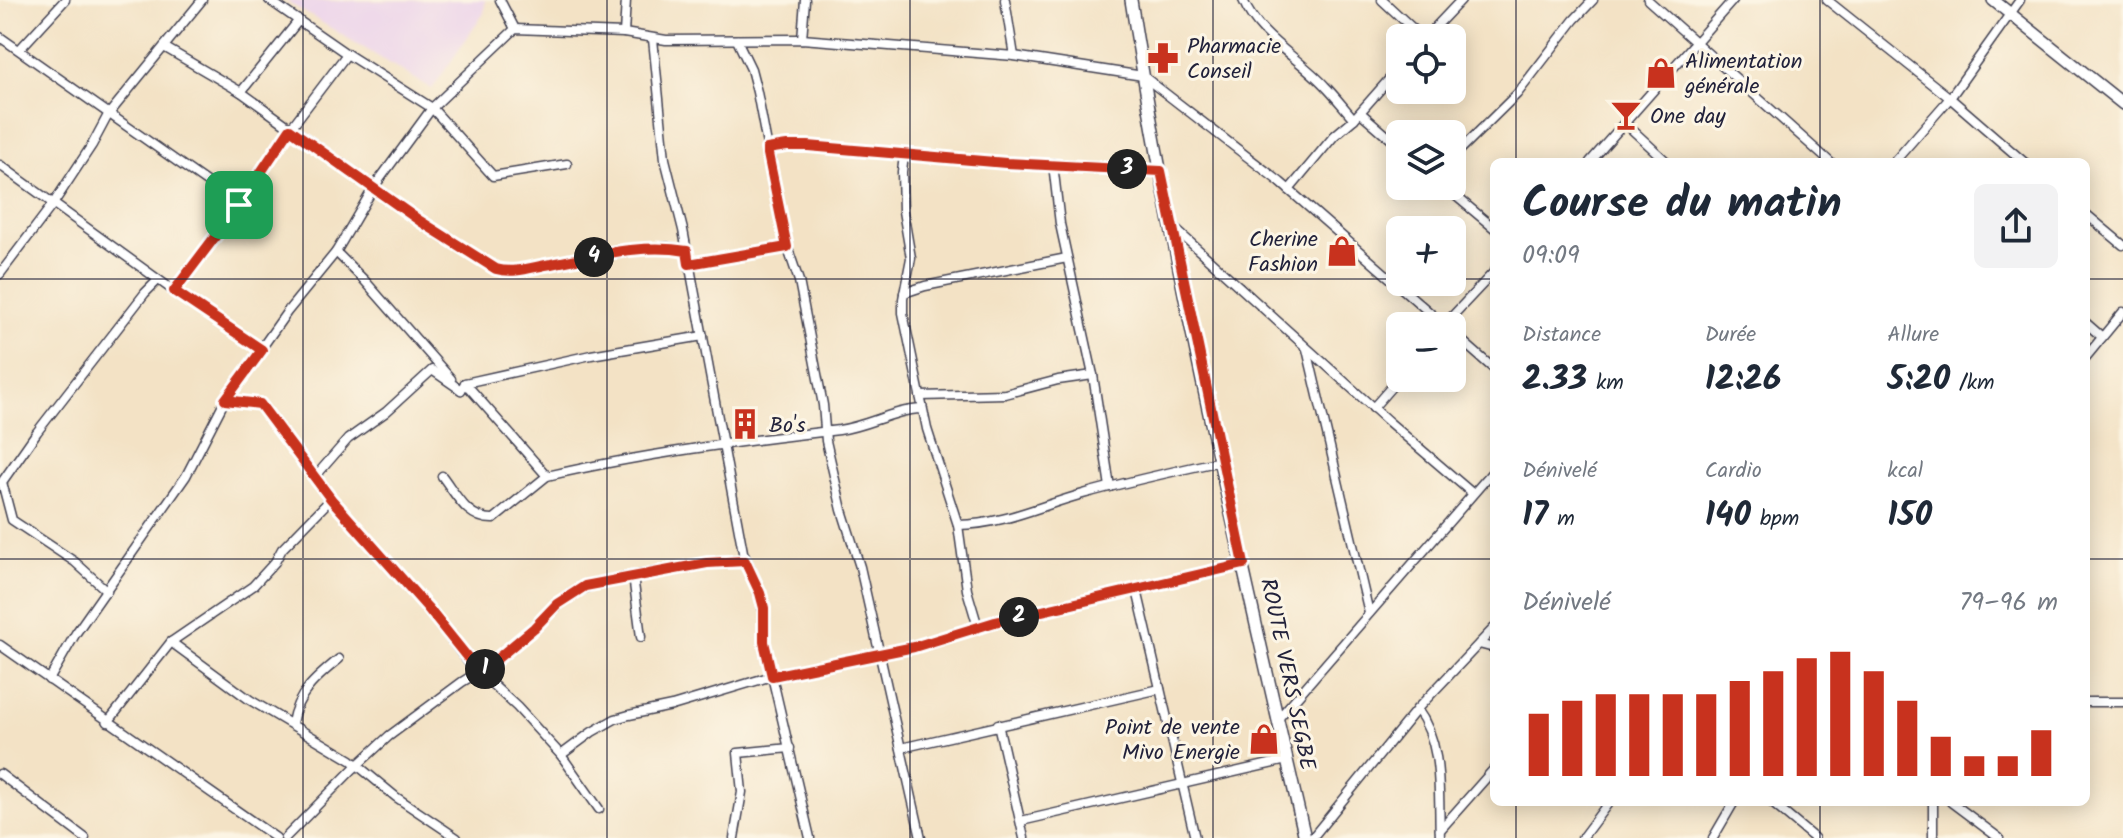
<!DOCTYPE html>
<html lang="fr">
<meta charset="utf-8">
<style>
body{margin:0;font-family:Kalam,sans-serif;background:#f2f2f3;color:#1f2937;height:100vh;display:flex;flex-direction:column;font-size:30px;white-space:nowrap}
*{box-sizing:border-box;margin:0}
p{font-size:26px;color:#747a83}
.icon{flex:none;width:44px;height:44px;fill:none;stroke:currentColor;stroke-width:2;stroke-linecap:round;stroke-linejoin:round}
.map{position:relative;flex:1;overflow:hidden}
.drawer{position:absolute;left:1490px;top:158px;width:600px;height:648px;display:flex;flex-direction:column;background:#fff;border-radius:12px;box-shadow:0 4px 20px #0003}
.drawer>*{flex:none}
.buttons{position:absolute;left:1386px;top:24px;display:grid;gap:16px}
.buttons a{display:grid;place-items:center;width:80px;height:80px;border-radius:12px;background:#fff;box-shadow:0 4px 20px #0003;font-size:40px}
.pin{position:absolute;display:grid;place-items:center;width:68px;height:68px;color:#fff;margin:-34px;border-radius:16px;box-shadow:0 4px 12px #0006}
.km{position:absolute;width:40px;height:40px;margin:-20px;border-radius:50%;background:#222;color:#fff;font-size:22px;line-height:40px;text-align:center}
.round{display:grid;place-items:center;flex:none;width:84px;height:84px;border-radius:12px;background:#f2f2f3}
.summary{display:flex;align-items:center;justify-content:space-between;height:136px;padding:0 32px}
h1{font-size:44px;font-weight:700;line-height:60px}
.figures{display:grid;grid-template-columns:repeat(3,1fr);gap:12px;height:136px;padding:8px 32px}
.figures div{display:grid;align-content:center}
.figures b{font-size:34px;font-weight:700}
.figures small{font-size:22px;font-weight:400}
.figures p{font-size:22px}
.chart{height:224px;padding:16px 32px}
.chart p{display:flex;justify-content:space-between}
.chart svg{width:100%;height:144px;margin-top:8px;stroke:#c8321e;stroke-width:6}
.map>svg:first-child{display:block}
.built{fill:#ebd1eb}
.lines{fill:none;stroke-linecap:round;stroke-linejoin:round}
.street-casing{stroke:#413f50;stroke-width:11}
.secondary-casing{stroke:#413f50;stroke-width:14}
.street{stroke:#fff;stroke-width:8}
.secondary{stroke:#fff;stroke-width:11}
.route-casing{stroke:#fff;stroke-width:16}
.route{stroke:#c8321e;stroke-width:10}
.grid{fill:none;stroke:#22223b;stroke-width:2;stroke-opacity:0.55}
.labels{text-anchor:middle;stroke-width:6;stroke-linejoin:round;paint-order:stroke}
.poi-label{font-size:22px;fill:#22223b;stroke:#fcf5e5;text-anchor:start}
.street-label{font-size:22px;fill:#22223b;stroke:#fcf5e5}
</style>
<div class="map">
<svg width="2123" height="838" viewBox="0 0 2123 838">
<rect width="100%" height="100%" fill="#fcf5e5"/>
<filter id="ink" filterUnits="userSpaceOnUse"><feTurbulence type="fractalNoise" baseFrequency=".0125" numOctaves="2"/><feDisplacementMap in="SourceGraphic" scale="16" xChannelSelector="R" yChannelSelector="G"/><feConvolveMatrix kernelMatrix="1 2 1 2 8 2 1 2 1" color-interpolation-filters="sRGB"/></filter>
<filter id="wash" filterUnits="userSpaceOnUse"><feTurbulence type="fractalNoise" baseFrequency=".006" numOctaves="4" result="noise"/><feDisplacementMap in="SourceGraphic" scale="32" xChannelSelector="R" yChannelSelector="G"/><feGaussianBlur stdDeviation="1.8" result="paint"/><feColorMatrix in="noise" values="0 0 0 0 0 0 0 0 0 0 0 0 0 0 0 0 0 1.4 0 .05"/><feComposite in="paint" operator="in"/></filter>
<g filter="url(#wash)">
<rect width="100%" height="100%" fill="#f3e2c5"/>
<!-- built -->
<path class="built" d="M485,0L484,13L432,89L286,1Z"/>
</g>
<g filter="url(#ink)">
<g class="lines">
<defs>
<g id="street">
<path d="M269,0L347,54L432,108L493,176L567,164"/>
<path d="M500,0L515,29"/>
<path d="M1005,0L1014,56"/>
<path d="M1243,0C1258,37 1298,57 1325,86C1335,96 1344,108 1354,119L1400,67"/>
<path d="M1382,0L1423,38"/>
<path d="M1648,0L1830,162"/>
<path d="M1827,0L1950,98L2024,162"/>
<path d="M624,33L626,0"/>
<path d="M0,37L239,205"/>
<path d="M1425,38L1461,0"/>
<path d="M653,39L665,159L683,230L743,552L760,593L765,619L764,642L810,838"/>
<path d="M802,39L805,0"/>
<path d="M737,40L751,69L757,92L785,240L799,281L823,405L826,441L842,510L860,567L921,838"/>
<path d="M164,47L241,92L420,221L496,269L516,271L629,250L667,247L687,251"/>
<path d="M20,49L65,0"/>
<path d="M241,92L299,20"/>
<path d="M1361,113L1400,147"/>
<path d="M1626,124L1667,162"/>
<path d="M767,149L787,146H808L1006,163L1161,171"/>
<path d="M904,155L902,172L903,211L911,258L903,299V313L927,429L958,525L967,590L978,627"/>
<path d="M1452,158L1517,94L1574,20L1593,0"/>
<path d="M1590,162L1733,0"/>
<path d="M1894,162L1950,98L2020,0"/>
<path d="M1053,164L1060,224L1093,375L1110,487"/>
<path d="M0,165L174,291L262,350"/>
<path d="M1444,186L1494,228"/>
<path d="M1289,190L1334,136L1354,119"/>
<path d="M2086,214L2123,245"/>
<path d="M1172,226L1389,422L1472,493"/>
<path d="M336,252L365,281L451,379"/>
<path d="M689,264L787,247"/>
<path d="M0,274L53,204L92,145L108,115L202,0"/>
<path d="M174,291L239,205L290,129L347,54"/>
<path d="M904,293L925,286L1067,258"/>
<path d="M2086,323L2102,337"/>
<path d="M1443,326L1494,272"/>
<path d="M1452,332L1494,369"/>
<path d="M1307,349L1369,613"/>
<path d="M2086,357L2123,312"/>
<path d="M465,383L591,355L703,336"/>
<path d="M461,390L465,383L547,476C642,454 742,441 839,430C868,426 893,410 922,409"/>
<path d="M920,396L1005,394L1058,380L1093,375"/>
<path d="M225,400L260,404L331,499L427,607L469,663L517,707L561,755L592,732L615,719L629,715L672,706L772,676L914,647L995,622L1244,564"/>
<path d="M1373,408L1400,377"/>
<path d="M442,476C456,494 467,520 494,519L547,476"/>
<path d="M314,478L348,439L386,412L432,370L461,390"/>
<path d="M958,525C1002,525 1042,505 1083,494C1129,481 1175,471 1221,461"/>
<path d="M633,576L641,637"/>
<path d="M1137,590L1195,838"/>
<path d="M107,591L75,562L12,520L2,482L37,432L145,293L158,280"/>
<path d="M171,642L250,700L351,760L396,797L457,838"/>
<path d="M1479,644L1494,648"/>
<path d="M0,645L276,838"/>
<path d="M49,680L76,633L186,476L225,400L287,312L336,252L374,187L432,108L515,29L624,33L666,40L802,39L1014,56L1143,76L1280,182L1445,326"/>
<path d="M2086,702H2123"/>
<path d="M1417,709C1444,745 1438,795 1440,838"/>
<path d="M1277,720L1494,470"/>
<path d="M108,722L171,642L253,586L275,562L282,549L331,499"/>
<path d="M292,723C297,693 317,677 339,659"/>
<path d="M998,724L1024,838"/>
<path d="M901,748L1160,689"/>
<path d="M561,755L599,809"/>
<path d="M0,774L85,838"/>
<path d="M1771,802L1814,838"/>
<path d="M1933,802V838"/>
<path d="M1951,802L1999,838"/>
<path d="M1021,821L1287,760"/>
<path d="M1440,830L1494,769"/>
<path d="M285,838L353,769L389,736L462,682L496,661L567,596L597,583L707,563L745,561"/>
<path d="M734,838L742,792L738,753L790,748"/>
<path d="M1312,838L1417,709L1494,628"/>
<path d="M1582,838L1609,802"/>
<path d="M1713,838L1734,802"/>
</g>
<g id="secondary">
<path d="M1131,0C1175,282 1241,560 1305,838"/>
<path d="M1993,0L2123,104"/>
</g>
</defs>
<!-- street casing -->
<use href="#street" class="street-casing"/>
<!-- secondary casing -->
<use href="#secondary" class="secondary-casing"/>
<!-- street -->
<use href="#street" class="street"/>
<!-- secondary -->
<use href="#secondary" class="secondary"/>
</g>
</g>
<g class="lines" filter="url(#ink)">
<defs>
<path id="route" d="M290,129L420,221L496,269C515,274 532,267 551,264C595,256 642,243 687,251L689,264L787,247L767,149L787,146H808L1006,163L1161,171L1244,564L995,622L914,647L772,676L764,642V608L760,593L745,561L707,563L585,586L557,604L534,628L480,673L427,607L331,499L260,404L225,400L262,350L174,291L239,205Z"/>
</defs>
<!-- route casing -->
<use href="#route" class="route-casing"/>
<!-- route -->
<use href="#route" class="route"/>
</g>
<!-- grid -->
<path class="grid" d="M303,0V838M607,0V838M910,0V838M1213,0V838M1516,0V162M1820,0V162M0,279H1400M1452,279H1494M2086,279H2123M0,559H1494M2086,559H2123M1516,802V838M1820,802V838"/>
<!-- icons -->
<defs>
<symbol id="pharmacy-bare" viewBox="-9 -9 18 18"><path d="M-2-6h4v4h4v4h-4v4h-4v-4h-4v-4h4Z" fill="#c8321e" stroke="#fcf5e5" stroke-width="2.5" paint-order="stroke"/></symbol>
<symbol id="shop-bare" viewBox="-9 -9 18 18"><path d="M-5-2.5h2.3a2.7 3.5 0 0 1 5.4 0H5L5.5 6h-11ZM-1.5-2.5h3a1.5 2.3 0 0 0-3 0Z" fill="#c8321e" stroke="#fcf5e5" stroke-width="2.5" paint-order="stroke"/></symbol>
<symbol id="bar-bare" viewBox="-9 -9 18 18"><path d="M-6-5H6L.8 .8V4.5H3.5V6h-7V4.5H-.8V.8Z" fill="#c8321e" stroke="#fcf5e5" stroke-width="2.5" paint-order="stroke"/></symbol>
<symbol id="building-bare" viewBox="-9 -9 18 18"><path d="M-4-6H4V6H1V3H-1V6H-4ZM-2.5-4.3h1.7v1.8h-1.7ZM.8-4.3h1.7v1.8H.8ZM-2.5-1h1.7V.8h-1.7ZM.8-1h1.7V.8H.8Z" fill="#c8321e" stroke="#fcf5e5" stroke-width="2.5" paint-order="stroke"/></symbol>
</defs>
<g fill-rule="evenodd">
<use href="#pharmacy-bare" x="1141" y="36" width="44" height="44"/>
<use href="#shop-bare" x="1639" y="51" width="44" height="44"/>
<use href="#bar-bare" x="1604" y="93" width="44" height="44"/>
<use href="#shop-bare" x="1320" y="229" width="44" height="44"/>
<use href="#building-bare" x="723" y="402" width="44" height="44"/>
<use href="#shop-bare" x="1242" y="717" width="44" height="44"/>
</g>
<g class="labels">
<!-- poi labels -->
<g class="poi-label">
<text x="1187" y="53">Pharmacie<tspan x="1187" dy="25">Conseil</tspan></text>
<text x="1685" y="68">Alimentation<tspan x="1685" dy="25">générale</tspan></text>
<text x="1650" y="123">One day</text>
<text x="1318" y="246" text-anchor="end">Cherine<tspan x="1318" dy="25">Fashion</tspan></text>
<text x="769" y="432">Bo's</text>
<text x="1240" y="734" text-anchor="end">Point de vente<tspan x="1240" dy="25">Mivo Energie</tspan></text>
</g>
<!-- street labels -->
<g class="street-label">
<text transform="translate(1289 674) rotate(78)" y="8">ROUTE VERS SEGBE</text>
</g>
</g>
</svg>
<div class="buttons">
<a><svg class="icon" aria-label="locate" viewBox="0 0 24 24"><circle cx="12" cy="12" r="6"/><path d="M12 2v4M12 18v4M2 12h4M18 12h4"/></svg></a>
<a><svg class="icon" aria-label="layers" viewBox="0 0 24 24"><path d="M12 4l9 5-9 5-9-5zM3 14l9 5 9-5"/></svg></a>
<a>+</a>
<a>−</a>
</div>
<div class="pin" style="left:239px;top:205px;background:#1e9e55"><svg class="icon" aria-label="arrive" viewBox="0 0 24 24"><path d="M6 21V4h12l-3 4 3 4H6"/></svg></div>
<b class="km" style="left:485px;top:669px">1</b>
<b class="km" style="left:1019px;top:617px">2</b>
<b class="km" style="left:1127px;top:169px">3</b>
<b class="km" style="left:594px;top:257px">4</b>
<section class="drawer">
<div class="summary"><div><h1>Course du matin</h1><p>09:09</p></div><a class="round"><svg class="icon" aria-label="share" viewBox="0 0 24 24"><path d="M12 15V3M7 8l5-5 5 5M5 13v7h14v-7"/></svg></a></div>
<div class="figures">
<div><p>Distance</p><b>2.33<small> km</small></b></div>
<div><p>Durée</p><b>12:26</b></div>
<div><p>Allure</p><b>5:20<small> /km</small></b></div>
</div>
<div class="figures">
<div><p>Dénivelé</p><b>17<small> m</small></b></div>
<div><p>Cardio</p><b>140<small> bpm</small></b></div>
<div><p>kcal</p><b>150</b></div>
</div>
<div class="chart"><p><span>Dénivelé</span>79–96 m</p>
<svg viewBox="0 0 160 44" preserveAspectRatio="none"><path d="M5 44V25M15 44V21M25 44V19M35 44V19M45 44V19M55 44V19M65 44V15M75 44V12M85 44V8M95 44V6M105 44V12M115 44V21M125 44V32M135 44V38M145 44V38M155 44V30"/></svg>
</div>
</section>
</div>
